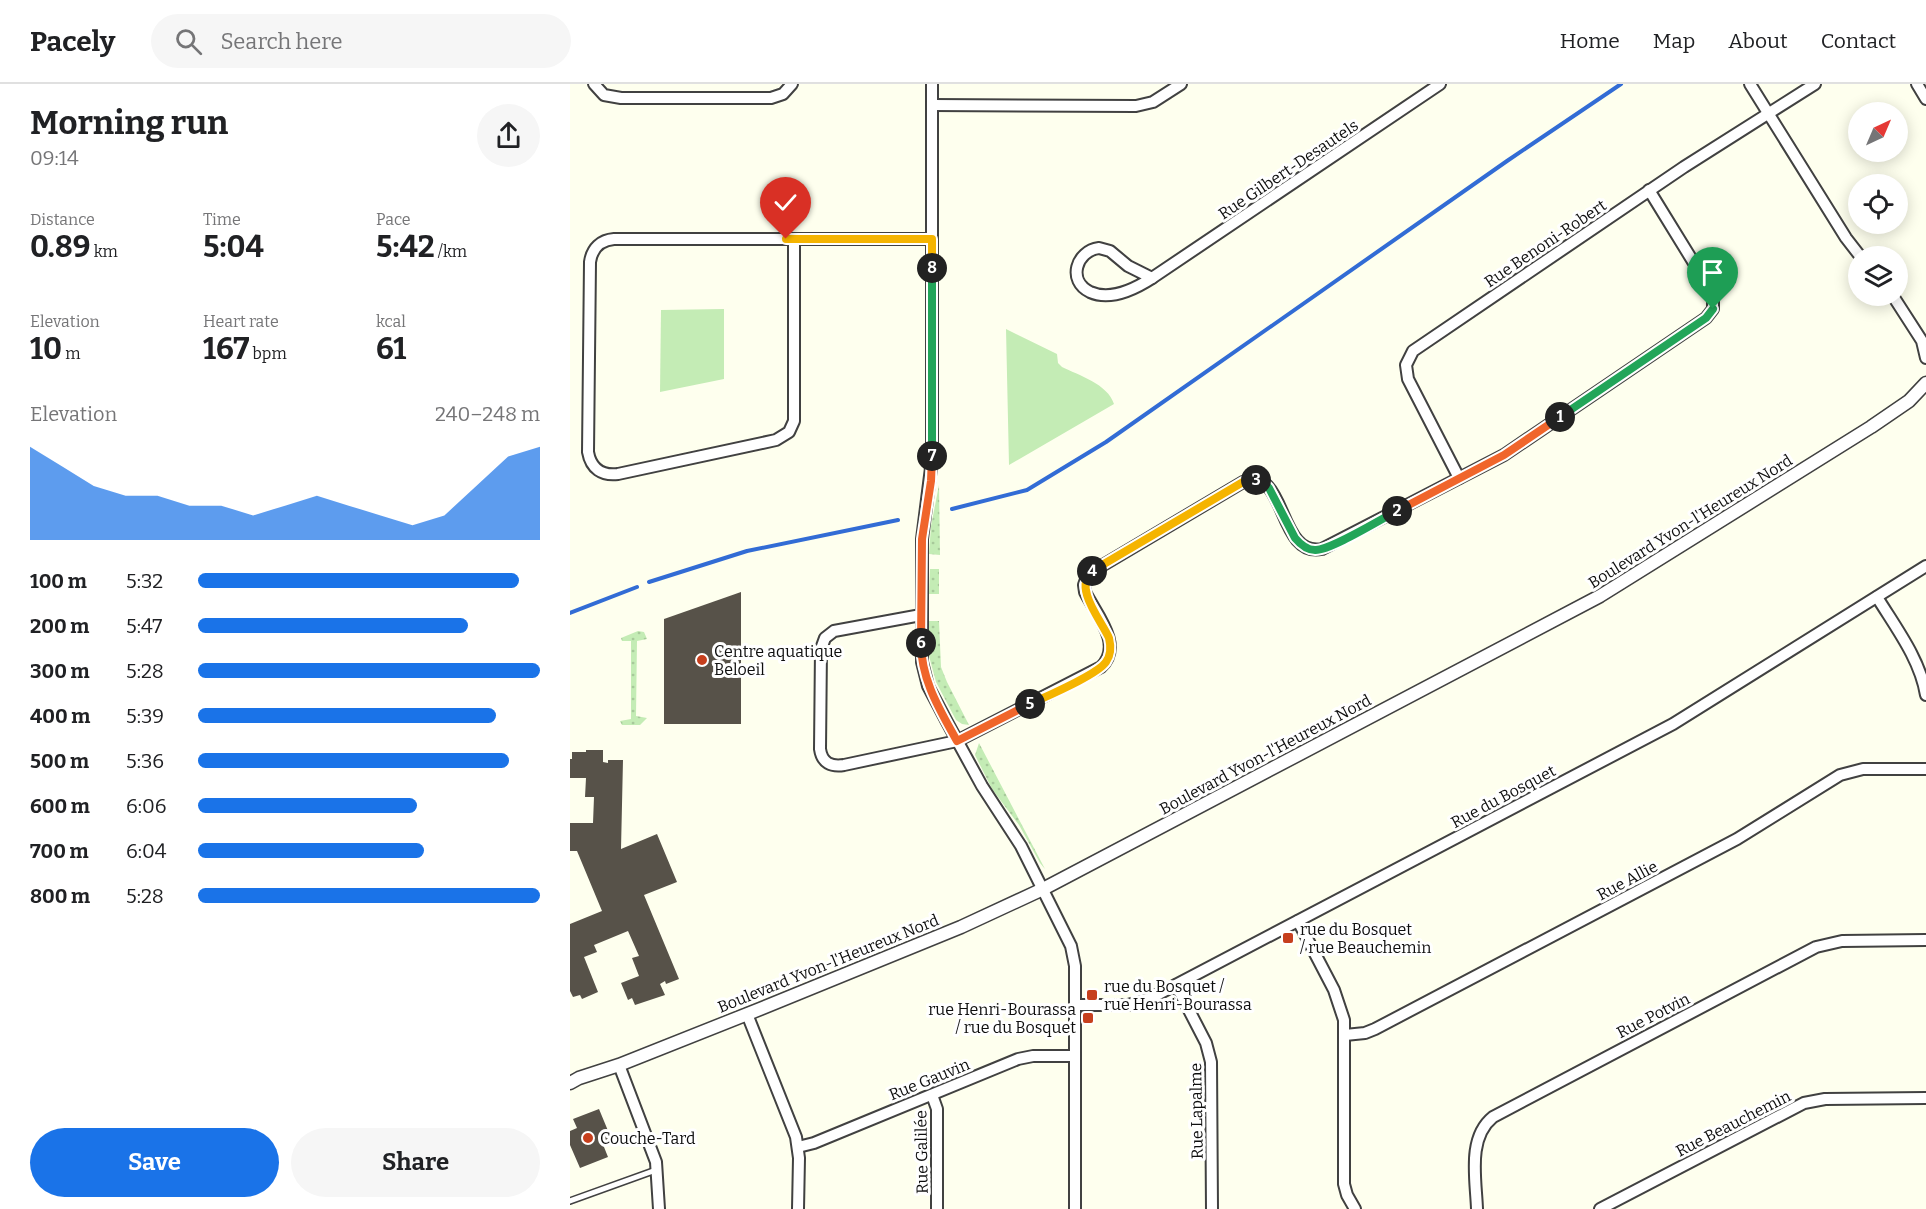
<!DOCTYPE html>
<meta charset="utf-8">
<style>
body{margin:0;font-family:Bitter,serif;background:#f6f6f6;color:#202124;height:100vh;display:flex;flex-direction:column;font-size:22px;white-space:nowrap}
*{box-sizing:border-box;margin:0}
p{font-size:20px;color:#757577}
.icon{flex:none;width:33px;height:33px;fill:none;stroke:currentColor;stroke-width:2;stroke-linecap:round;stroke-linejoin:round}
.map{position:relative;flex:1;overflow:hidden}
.panel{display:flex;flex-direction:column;background:#fff;width:570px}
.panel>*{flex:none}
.needle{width:39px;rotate:44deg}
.buttons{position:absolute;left:1278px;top:18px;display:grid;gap:12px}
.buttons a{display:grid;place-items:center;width:60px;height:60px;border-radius:50%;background:#fff;box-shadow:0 3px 15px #0003;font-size:30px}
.pin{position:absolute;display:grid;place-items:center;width:51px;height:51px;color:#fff;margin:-62px -26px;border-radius:50% 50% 50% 0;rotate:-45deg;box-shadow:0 0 6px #0007}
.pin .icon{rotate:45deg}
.km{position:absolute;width:30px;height:30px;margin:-15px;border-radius:50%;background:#222;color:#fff;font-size:16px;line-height:30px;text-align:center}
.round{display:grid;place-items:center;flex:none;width:63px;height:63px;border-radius:32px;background:#f6f6f6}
.summary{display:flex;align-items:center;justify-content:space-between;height:102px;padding:0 30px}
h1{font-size:33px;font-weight:700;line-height:45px}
.figures{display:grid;grid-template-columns:repeat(3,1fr);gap:9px;height:102px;padding:6px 30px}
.figures div{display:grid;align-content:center}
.figures b{font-size:30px;font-weight:700}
.figures small{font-size:16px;font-weight:400}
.figures p{font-size:16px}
.chart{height:168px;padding:12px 30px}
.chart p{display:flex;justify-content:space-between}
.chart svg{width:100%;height:108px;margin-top:6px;fill:#1a73e8;opacity:.7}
.primary-button{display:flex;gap:12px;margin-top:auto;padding:12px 30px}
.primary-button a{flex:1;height:69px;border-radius:36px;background:#1a73e8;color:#fff;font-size:24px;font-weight:700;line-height:69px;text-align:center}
.primary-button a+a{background:#f6f6f6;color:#202124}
ul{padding:0 30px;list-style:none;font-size:20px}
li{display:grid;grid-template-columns:96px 72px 1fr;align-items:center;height:45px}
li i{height:15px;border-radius:8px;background:#1a73e8}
header{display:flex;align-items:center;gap:36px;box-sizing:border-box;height:84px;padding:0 30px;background:#fff;border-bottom:2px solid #e0e0e0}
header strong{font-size:28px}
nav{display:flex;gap:33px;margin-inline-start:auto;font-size:21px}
.search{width:420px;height:54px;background:#f6f6f6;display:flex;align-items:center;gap:15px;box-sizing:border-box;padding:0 21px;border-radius:33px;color:#757577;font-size:22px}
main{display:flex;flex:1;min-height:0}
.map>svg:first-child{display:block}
.grass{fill:url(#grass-dots)}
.park{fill:#c4ecb5}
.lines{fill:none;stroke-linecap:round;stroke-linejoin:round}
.stream{stroke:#326cd5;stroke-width:4}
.building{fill:#575249}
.service-casing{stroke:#414141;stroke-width:8}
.minor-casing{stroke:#414141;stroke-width:14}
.tertiary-casing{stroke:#414141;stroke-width:15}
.service{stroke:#fff;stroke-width:5}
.minor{stroke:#fff;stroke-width:10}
.tertiary{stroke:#fff;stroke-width:12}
.split-1-casing{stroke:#fff;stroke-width:12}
.split-2-casing{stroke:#fff;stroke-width:12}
.split-3-casing{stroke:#fff;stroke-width:12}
.split-4-casing{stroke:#fff;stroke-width:12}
.split-5-casing{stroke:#fff;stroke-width:12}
.split-6-casing{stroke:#fff;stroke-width:12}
.split-7-casing{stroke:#fff;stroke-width:12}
.split-8-casing{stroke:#fff;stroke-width:12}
.split-9-casing{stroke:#fff;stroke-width:12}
.split-1{stroke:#22a559;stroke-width:8}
.split-2{stroke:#f0652b;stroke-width:8}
.split-3{stroke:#22a559;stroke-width:8}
.split-4{stroke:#f5b400;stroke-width:8}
.split-5{stroke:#f5b400;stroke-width:8}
.split-6{stroke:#f0652b;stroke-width:8}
.split-7{stroke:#f0652b;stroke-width:8}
.split-8{stroke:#22a559;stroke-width:8}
.split-9{stroke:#f5b400;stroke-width:8}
.poi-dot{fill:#c63f1d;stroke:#fff;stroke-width:2}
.labels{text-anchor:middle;stroke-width:6;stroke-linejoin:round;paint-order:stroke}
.street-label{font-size:16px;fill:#0e0e0e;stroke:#fff}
.poi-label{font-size:16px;fill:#0e0e0e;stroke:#fff;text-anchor:start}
</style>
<header>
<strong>Pacely</strong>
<div class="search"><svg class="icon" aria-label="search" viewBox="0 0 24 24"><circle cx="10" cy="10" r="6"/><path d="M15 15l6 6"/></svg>Search here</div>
<nav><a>Home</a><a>Map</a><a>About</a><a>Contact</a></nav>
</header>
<main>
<section class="panel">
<div class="summary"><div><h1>Morning run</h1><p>09:14</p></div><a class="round"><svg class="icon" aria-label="share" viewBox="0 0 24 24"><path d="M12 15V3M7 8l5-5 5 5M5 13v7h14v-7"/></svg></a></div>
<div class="figures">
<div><p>Distance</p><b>0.89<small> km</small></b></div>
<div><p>Time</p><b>5:04</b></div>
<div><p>Pace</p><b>5:42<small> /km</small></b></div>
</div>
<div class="figures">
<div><p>Elevation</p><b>10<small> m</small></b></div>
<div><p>Heart rate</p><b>167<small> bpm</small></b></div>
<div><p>kcal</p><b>61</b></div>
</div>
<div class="chart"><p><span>Elevation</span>240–248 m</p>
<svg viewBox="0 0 160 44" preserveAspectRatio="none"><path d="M0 44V6L10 14L20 22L30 26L40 26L50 30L60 30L70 34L80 30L90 26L100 30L110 34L120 38L130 34L140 22L150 10L160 6V44z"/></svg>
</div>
<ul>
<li><b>100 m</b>5:32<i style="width:94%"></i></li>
<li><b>200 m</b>5:47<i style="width:79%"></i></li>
<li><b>300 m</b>5:28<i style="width:100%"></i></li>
<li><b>400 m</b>5:39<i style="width:87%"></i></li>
<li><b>500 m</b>5:36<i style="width:91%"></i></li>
<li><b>600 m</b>6:06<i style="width:64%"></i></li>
<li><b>700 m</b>6:04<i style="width:66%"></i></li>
<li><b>800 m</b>5:28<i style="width:100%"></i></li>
</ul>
<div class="primary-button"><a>Save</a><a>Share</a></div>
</section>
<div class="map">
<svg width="1356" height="1125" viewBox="0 0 1356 1125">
<defs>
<pattern id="grass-dots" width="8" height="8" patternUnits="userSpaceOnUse" patternTransform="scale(1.5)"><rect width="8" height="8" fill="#c4ecb5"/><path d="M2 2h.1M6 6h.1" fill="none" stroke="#a7c99a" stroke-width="1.8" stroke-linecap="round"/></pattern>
</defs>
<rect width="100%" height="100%" fill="#feffee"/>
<!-- grass -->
<g class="grass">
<path d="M369,401L370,471L359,470L361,442Z"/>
<path d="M360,485H369V510H359Z"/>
<path d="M359,537H369L371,583L377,598L399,641L392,640L386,636L366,598L359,572Z"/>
<path d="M68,547L74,548L77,555L67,557L66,632L77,634L70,641H52L50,637L61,635V557H52L51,554Z"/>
<path d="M409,659L475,785L470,779L449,741L422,705L405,671Z"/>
</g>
<!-- park -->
<g class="park">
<path d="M154,225V295L90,308L91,226Z"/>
<path d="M436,245L487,270L488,279L492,283C508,291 538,300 544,320L439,381Z"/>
</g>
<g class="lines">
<!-- stream -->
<g class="stream">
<path d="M382,425L457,406L536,358L937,77L1051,0"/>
<path d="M79,498L177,467L328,436"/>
<path d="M0,529L67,503"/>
</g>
</g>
<!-- building -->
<g class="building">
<path d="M171,508V640H94V535Z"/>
<path d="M16,666H33V678L38,679V676H53L51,765L87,750L107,798L74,811L109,895L96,900L95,897L90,900L95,911L65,921L62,914L58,916L51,899L69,892L62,874L69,872L58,847L24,861L27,868L14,873L28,908L12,915L10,911L3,913L0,907V840L32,827L7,767H0V739H23L24,713H15L16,694H0V675H2V668H16Z"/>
<path d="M29,1025L41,1054L32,1058L38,1073L10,1084L0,1061V1047L7,1044L3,1035Z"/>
</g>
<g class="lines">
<defs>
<path id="service" d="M0,1117L86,1086"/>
<g id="minor">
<path d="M24,0L34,11L51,14H201L213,10L222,0"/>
<path d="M362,0V376L352,455V578L358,602L377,638L412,702L451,762L501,862L505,882V1125"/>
<path d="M1180,0L1276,154L1290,172"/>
<path d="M1347,0L1356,15"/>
<path d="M362,21L566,22L583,18L611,0"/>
<path d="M224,155V337L219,348L206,356L48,390C32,392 21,385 18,368L20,178C22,164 31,156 44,155H362"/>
<path d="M529,164L540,167L558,182L582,194C565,205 540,217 520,208C497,197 506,167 529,164Z"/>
<path d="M582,194L870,0"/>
<path d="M1323,212L1352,257L1356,274"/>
<path d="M889,394L838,295L836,281L843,267L1114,83L1245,0"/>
<path d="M1307,513C1326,544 1350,575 1356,611"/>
<path d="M351,531L264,547L255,554L251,565L250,665C252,679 261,683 274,681L387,657L531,583C554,561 526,530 515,508L514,501L518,490L673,398C717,380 707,474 752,465L934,371L1136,234L1143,225V210L1079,106"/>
<path d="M728,837L764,906L774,936V1100L777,1111L785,1125"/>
<path d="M606,901L636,959L641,978L642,1125"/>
<path d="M505,921H558L579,915L1103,640L1356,482"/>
<path d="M177,930L226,1053L229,1074L228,1125"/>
<path d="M775,951L795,949L805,945L1167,755L1270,691L1293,685H1356"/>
<path d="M49,981L86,1078L89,1125"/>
<path d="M362,1011L367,1025V1125"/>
<path d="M228,1063L244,1059L448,975L463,972H505"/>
<path d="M907,1125C906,1095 897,1054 923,1033L1246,863L1272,857L1356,856"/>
<path d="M1030,1125L1234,1019L1255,1015L1356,1014"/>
</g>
<path id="tertiary" d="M0,999L9,994L49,981L190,925L391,843L473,805L1030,512L1301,343L1339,317L1356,299"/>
</defs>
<!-- service casing -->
<use href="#service" class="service-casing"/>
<!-- minor casing -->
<use href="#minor" class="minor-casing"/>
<!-- tertiary casing -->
<use href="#tertiary" class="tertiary-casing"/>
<!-- service -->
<use href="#service" class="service"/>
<!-- minor -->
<use href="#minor" class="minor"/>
<!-- tertiary -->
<use href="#tertiary" class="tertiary"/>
</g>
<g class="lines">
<defs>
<path id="split-1" d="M990,333L1136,234L1143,225"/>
<path id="split-2" d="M827,427L934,371L990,333"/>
<path id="split-3" d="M686,396L694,399L699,404L725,454C730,460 736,466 745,466C760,467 811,435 827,427"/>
<path id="split-4" d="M522,487L673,398L686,396"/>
<path id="split-5" d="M460,620C477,612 527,591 536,578C541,571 541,562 539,554C531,536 503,504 522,487"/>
<path id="split-6" d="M351,559C351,596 370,626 387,657L460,620"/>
<path id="split-7" d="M351,559L352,455L361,397L362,372"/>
<path id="split-8" d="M362,184V372"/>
<path id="split-9" d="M216,155H362V184"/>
</defs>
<!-- split-1 casing -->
<use href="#split-1" class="split-1-casing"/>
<!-- split-2 casing -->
<use href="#split-2" class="split-2-casing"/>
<!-- split-3 casing -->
<use href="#split-3" class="split-3-casing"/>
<!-- split-4 casing -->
<use href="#split-4" class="split-4-casing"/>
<!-- split-5 casing -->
<use href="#split-5" class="split-5-casing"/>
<!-- split-6 casing -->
<use href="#split-6" class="split-6-casing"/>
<!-- split-7 casing -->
<use href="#split-7" class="split-7-casing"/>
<!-- split-8 casing -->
<use href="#split-8" class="split-8-casing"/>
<!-- split-9 casing -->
<use href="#split-9" class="split-9-casing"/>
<!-- split-1 -->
<use href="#split-1" class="split-1"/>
<!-- split-2 -->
<use href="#split-2" class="split-2"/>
<!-- split-3 -->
<use href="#split-3" class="split-3"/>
<!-- split-4 -->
<use href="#split-4" class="split-4"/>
<!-- split-5 -->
<use href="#split-5" class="split-5"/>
<!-- split-6 -->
<use href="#split-6" class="split-6"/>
<!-- split-7 -->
<use href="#split-7" class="split-7"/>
<!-- split-8 -->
<use href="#split-8" class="split-8"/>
<!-- split-9 -->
<use href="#split-9" class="split-9"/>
</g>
<!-- markers -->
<g class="poi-dot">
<circle cx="132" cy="576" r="6"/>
<rect x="712" y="848" width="12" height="12" rx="3"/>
<rect x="516" y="905" width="12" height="12" rx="3"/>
<rect x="512" y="928" width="12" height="12" rx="3"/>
<circle cx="18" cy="1054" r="6"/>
</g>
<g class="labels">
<!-- street labels -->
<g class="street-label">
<text transform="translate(718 85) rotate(-34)" y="6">Rue Gilbert-Desautels</text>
<text transform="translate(975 159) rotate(-34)" y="6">Rue Benoni-Robert</text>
<text transform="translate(1120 437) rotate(-32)" y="6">Boulevard Yvon-l'Heureux Nord</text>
<text transform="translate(695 670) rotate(-28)" y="6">Boulevard Yvon-l'Heureux Nord</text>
<text transform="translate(933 712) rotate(-28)" y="6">Rue du Bosquet</text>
<text transform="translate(1057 796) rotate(-28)" y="6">Rue Allie</text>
<text transform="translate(258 879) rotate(-22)" y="6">Boulevard Yvon-l'Heureux Nord</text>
<text transform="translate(1083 931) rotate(-27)" y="6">Rue Potvin</text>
<text transform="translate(359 995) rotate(-22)" y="6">Rue Gauvin</text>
<text transform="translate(626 1027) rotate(-91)" y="6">Rue Lapalme</text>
<text transform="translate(1163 1039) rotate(-27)" y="6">Rue Beauchemin</text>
<text transform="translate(351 1068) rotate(-91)" y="6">Rue Galilée</text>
</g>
<!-- poi labels -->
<g class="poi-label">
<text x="144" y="573">Centre aquatique<tspan x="144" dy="18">Beloeil</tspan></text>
<text x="730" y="851">rue du Bosquet<tspan x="730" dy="18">/ rue Beauchemin</tspan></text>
<text x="534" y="908">rue du Bosquet /<tspan x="534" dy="18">rue Henri-Bourassa</tspan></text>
<text x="506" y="931" text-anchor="end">rue Henri-Bourassa<tspan x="506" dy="18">/ rue du Bosquet</tspan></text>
<text x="30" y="1060">Couche-Tard</text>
</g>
</g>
</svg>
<div class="buttons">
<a><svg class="needle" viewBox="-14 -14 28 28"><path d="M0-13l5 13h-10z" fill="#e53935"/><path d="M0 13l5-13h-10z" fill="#757577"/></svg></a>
<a><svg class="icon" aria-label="locate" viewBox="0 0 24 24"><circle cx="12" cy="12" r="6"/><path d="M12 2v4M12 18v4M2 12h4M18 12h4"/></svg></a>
<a><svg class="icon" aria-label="layers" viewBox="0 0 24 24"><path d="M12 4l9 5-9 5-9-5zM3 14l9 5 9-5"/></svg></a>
</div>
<div class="pin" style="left:1143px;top:225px;background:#1e9e55"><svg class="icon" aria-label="arrive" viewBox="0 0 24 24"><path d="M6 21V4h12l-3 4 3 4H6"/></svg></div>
<div class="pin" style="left:216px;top:155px;background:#d93025"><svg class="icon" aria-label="check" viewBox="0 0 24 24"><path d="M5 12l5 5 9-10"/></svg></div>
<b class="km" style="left:990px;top:333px">1</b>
<b class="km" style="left:827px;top:427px">2</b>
<b class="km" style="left:686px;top:396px">3</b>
<b class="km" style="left:522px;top:487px">4</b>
<b class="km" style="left:460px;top:620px">5</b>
<b class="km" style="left:351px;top:559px">6</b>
<b class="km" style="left:362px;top:372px">7</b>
<b class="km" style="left:362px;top:184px">8</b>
</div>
</main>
